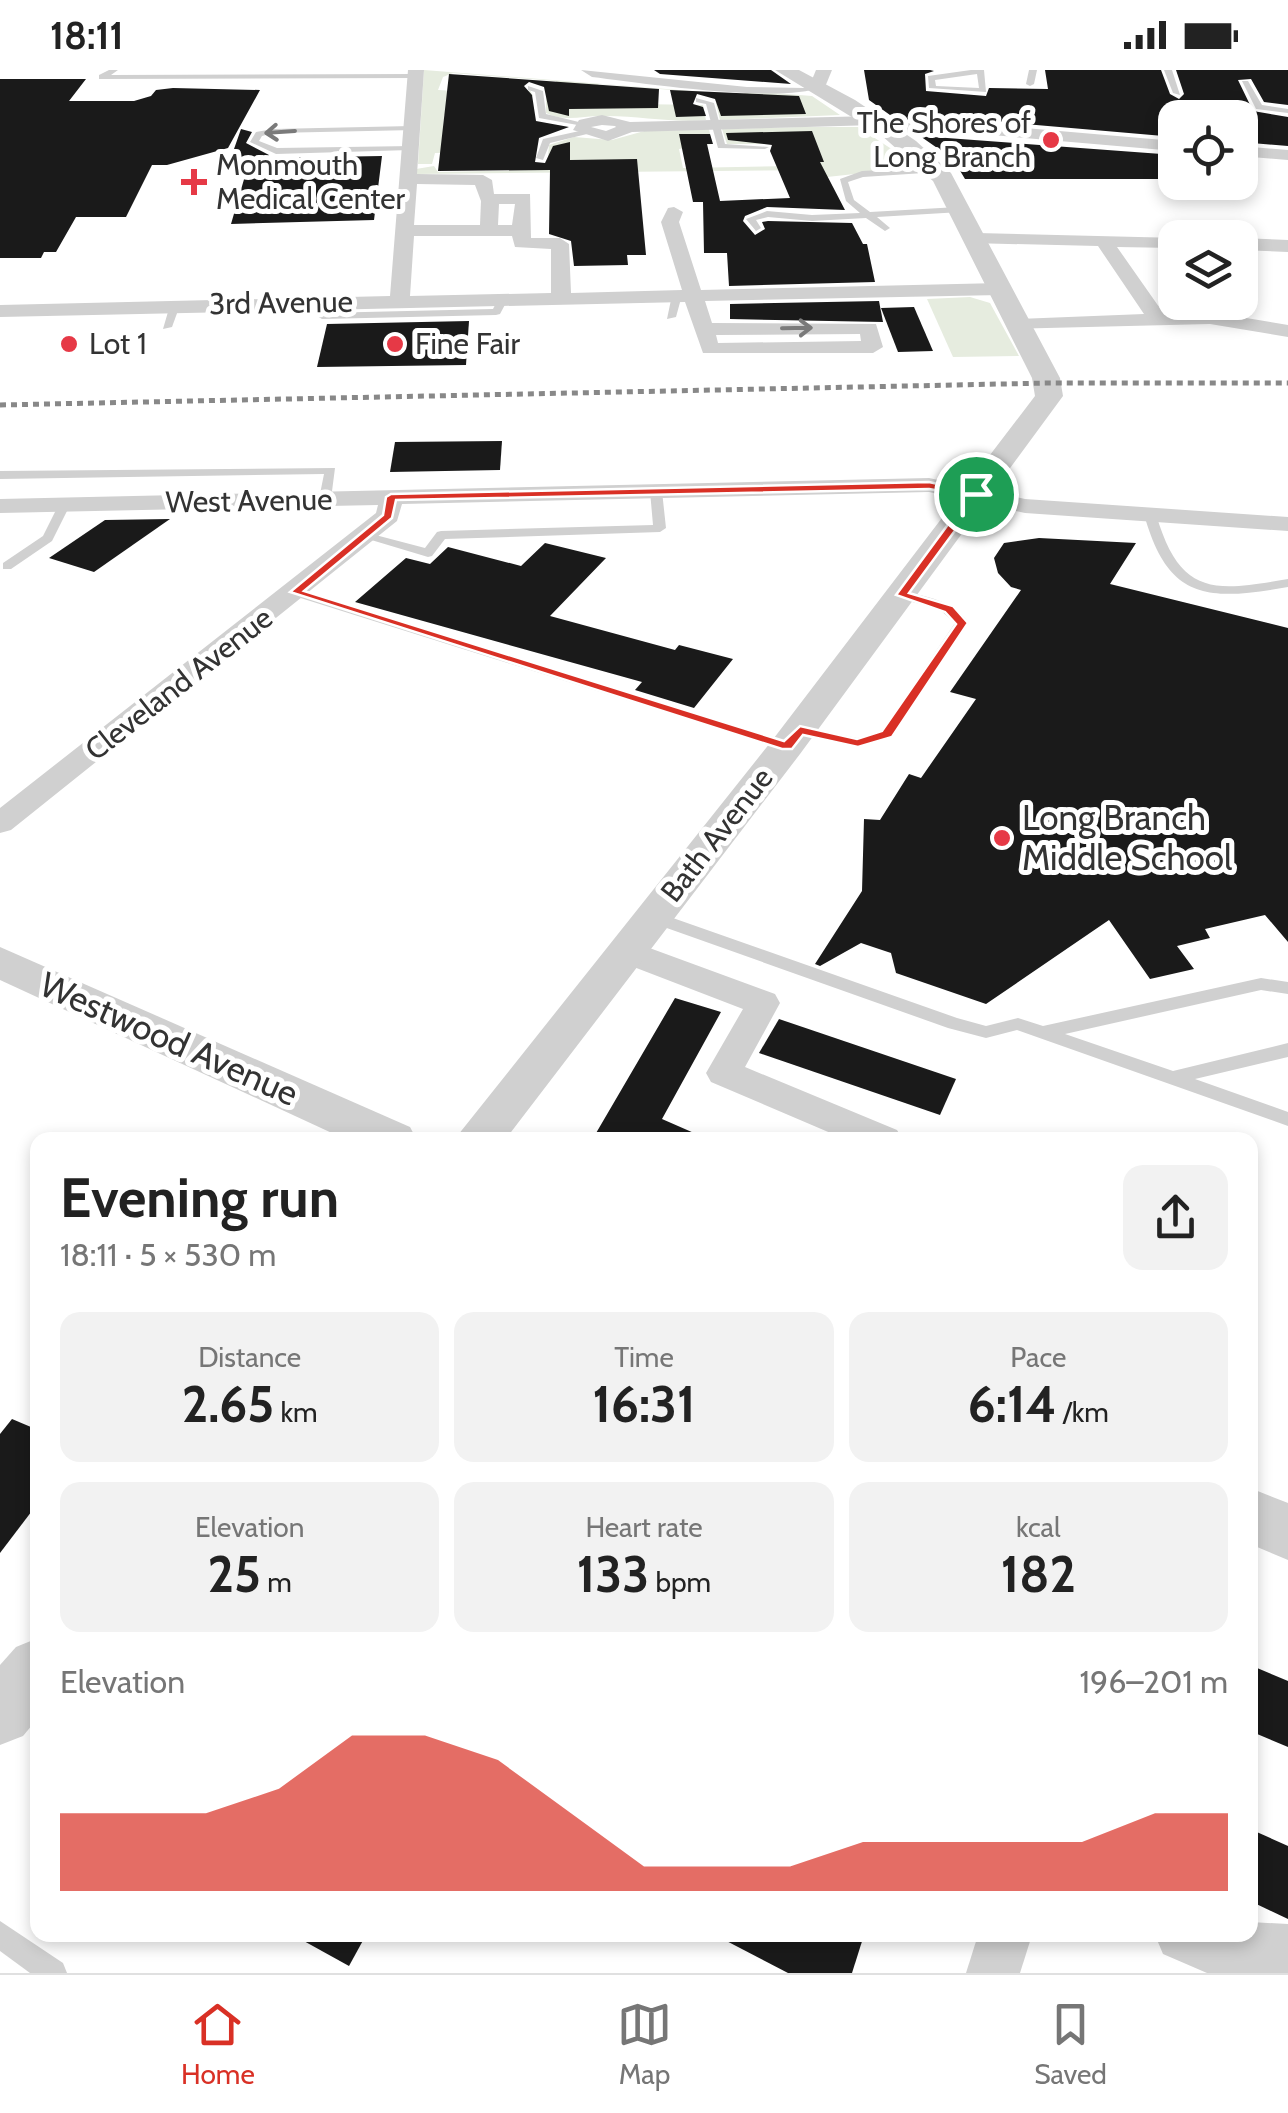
<!DOCTYPE html>
<meta charset="utf-8">
<style>
body{margin:0;font-family:Cabin,sans-serif;background:#f2f2f2;color:#222;height:100vh;display:flex;flex-direction:column;font-size:38px;white-space:nowrap}
*{box-sizing:border-box;margin:0}
p{font-size:32px;color:#767676}
.icon{flex:none;width:55px;height:55px;fill:none;stroke:currentColor;stroke-width:2;stroke-linecap:round;stroke-linejoin:round}
.map{position:relative;flex:1;overflow:hidden}
.panel{position:absolute;left:30px;top:1062px;width:1228px;height:810px;display:flex;flex-direction:column;background:#fff;border-radius:20px;box-shadow:0 5px 15px #0003}
.panel>*{flex:none}
.fabs{position:absolute;left:1158px;top:30px;display:grid;gap:20px}
.fabs a{display:grid;place-items:center;width:100px;height:100px;border-radius:20px;background:#fff;box-shadow:0 5px 15px #0003;font-size:50px}
.pin{position:absolute;display:grid;place-items:center;width:85px;height:85px;color:#fff;margin:-42px;border:5px solid #fff;border-radius:50%;box-shadow:0 2px 10px #0007}
.round{display:grid;place-items:center;flex:none;width:105px;height:105px;border-radius:20px;background:#f2f2f2}
.headline{display:flex;align-items:center;justify-content:space-between;height:170px;padding:0 30px}
h1{font-size:55px;font-weight:800;line-height:75px}
.metrics{display:grid;grid-template-columns:repeat(3,1fr);gap:15px;height:170px;padding:10px 30px}
.metrics div{display:grid;align-content:center;border-radius:20px;background:#f2f2f2;text-align:center}
.metrics b{font-size:50px;font-weight:800}
.metrics small{font-size:28px;font-weight:400}
.metrics p{font-size:28px}
.chart{height:280px;padding:20px 30px}
.chart p{display:flex;justify-content:space-between}
.chart svg{width:100%;height:180px;margin-top:10px;fill:#d93025;opacity:.7}
.status{display:flex;justify-content:space-between;align-items:center;height:70px;padding:0 50px;background:#fff;direction:ltr}
.status svg{height:28px;fill:currentColor}
.tab-bar{display:flex;justify-content:space-around;align-items:center;height:140px;border-top:2px solid #e0e0e0;background:#fff;font-size:28px;color:#767676}
.tab-bar a{display:grid;justify-items:center;gap:5px}
.tab-bar .selected{color:#d93025}
.map>svg:first-child{display:block}
.green{fill:#e6ecdf}
.building{fill:#1a1a1a}
.lines{fill:none;stroke-linecap:round;stroke-linejoin:round}
.service{fill:#d0d0d0;fill-rule:evenodd}
.minor{fill:#d0d0d0;fill-rule:evenodd}
.tertiary{fill:#d0d0d0;fill-rule:evenodd}
.rail{stroke:#888;stroke-width:5;stroke-dasharray:6 5;stroke-linecap:butt}
.oneway{stroke:#7a7a7a}
.route{fill:#d93025;stroke:#fff;stroke-width:2.5;fill-rule:evenodd}
.poi-dot{fill:#e63946;stroke:#fff;stroke-width:4}
.labels{text-anchor:middle;stroke-width:10;stroke-linejoin:round;paint-order:stroke}
.far-poi-label{font-size:30px;fill:#333;stroke:#fff;text-anchor:start}
.far-street-label{font-size:30px;fill:#333;stroke:#fff}
.poi-label{font-size:35px;fill:#333;stroke:#fff;text-anchor:start}
.street-label{font-size:35px;fill:#333;stroke:#fff}
</style>
<div class="status"><b>18:11</b><svg viewBox="0 0 49 12"><path d="M0 12V9h3v3zM5 12V6h3v6zM10 12V3h3v9zM15 12V0h3v12zM26 1h20v11H26zM47 4h2v5h-2z"/></svg></div>
<div class="map">
<svg width="1288" height="1903" viewBox="0 0 1288 1903">
<rect width="100%" height="100%" fill="#fff"/>
<!-- green -->
<g class="green">
<path d="M424,0L742,25L748,21L812,26L840,45L720,50L716,34L720,24L599,14L588,25L635,34L703,35L706,50C670,53 636,45 601,46C581,46 565,52 546,43V27H560L556,11L453,3L443,7L438,20L524,25L530,20L533,26L444,45L443,63L510,82L435,83L432,94H418Z"/>
<path d="M803,57H858L919,97L827,107L823,100L416,104V99L434,96L438,102L537,100L547,97L549,75L574,67L612,70L648,60L709,59L712,74L679,79L683,98L792,96L786,74H727L722,59Z"/>
<path d="M970,227L990,233L1019,286L953,287L927,229Z"/>
</g>
<!-- building -->
<g class="building">
<path d="M654,0H771L791,14L660,4Z"/>
<path d="M864,0H930L934,1L925,4L926,21L986,26L989,18L1048,19L1045,0H1161L1170,24L1179,29L1184,24L1176,0H1288V35L1264,32L1251,9L1238,10L1253,41L1288,47V76L1240,72V38H1175V67L957,48L897,50L869,30Z"/>
<path d="M449,4L659,19L658,38L569,39V46L549,41L544,17L529,12L524,16L532,25L536,51L569,57L539,68L535,92L545,93L553,76L570,72V90L637,89L646,185H627L628,195L574,196L571,171L549,164L550,100L438,101Z"/>
<path d="M0,9H86L69,31H134L151,26L156,20L173,18L260,20L228,78L167,95H152L126,147H76L56,182H44L41,188H0Z"/>
<path d="M670,20L799,26L806,44L721,46L715,29L697,24L693,34L703,37L706,46L676,47Z"/>
<path d="M241,59L252,62L246,73L269,85L267,88L382,86L374,150L231,154L247,99H227Z"/>
<path d="M812,61L824,92H820L845,140L767,137L745,146L743,151L755,165L765,159L762,152L768,151L852,153L863,174H867L875,212L729,216L727,183H704L703,132H693L679,64H710L713,74H707L720,131L790,128L770,81L772,75L728,70L726,63Z"/>
<path d="M920,66L1175,85V109H965L953,89Z"/>
<path d="M879,231L883,252L730,249V234Z"/>
<path d="M914,237L933,281L898,282L881,238Z"/>
<path d="M469,251L466,295L317,297L327,254Z"/>
<path d="M502,371L500,400L390,402L395,372Z"/>
<path d="M170,449L94,502L49,488L105,450Z"/>
<path d="M1039,468L1136,473L1110,514L1288,558V872L1265,845L1205,859L1210,868L1177,876L1194,899L1150,909L1109,850L986,934L896,903L891,883L861,873L820,896L815,894L862,821L864,749L880,750L909,704L921,708L976,629L950,622L1021,520L1011,517L998,503L994,488L1004,473Z"/>
<path d="M545,473L606,488L550,546L675,580L679,575L733,589L694,638L635,620L642,612L355,532L406,488L430,494L448,477L521,496Z"/>
<path d="M675,928L721,942L662,1049L710,1070H592Z"/>
<path d="M779,949L956,1009L940,1045L759,983Z"/>
<path d="M12,1349L38,1360V1433L0,1483V1364Z"/>
<path d="M1250,1595L1288,1611V1677L1250,1661Z"/>
<path d="M1250,1759L1288,1776V1849L1250,1831Z"/>
<path d="M293,1865H366L349,1896Z"/>
<path d="M715,1865H864L852,1903H788Z"/>
</g>
<g class="lines">
<!-- service -->
<g class="service">
<path d="M109,0H118L111,5L416,4L420,6L416,8L99,9V5Z"/>
<path d="M581,0L747,17L804,18L817,15L821,17C781,34 641,13 592,7Z"/>
<path d="M971,0H984L986,22L929,18L928,6ZM977,4L979,18L936,16L935,10Z"/>
<path d="M1029,0H1037L1034,14L1030,16L1026,14Z"/>
<path d="M1164,0H1172L1180,25L1173,23Z"/>
<path d="M1242,11H1248L1262,35L1288,39V43L1256,39Z"/>
<path d="M528,16L543,21L546,44L587,54L583,56L539,48L535,22L528,20Z"/>
<path d="M696,28L714,33L725,74L769,77L765,79L718,78L706,34L696,32Z"/>
<path d="M412,56L415,60L273,63L262,66L259,71L277,78L413,76L410,80L276,84L250,72L256,62L273,59Z"/>
<path d="M584,60L587,64L550,73L543,90L536,88L543,69Z"/>
<path d="M936,97L939,102L863,107L848,112L854,130L870,142L958,137L961,142L877,147L890,158L885,161L866,148L812,151L768,147L756,150L761,158L756,161L746,149L767,141L812,145L860,143L846,131L840,109L862,101Z"/>
<path d="M677,222L682,225L676,247L667,249L672,225Z"/>
<path d="M503,226L508,229L500,244L496,245L322,249L317,246L322,243L493,239L499,227Z"/>
<path d="M175,232L180,235L172,257L163,259L170,235Z"/>
<path d="M335,398L331,429L325,433L319,429L324,404L0,409V401Z"/>
<path d="M656,417L662,421L666,458L660,462L445,469L432,486L428,487L358,466L364,462L425,478L437,462L441,461L653,455L650,421Z"/>
<path d="M60,432L70,435L52,471L11,499H3V493L43,466Z"/>
<path d="M1150,440L1156,444C1180,526 1213,522 1288,509V517C1208,531 1168,531 1144,444Z"/>
<path d="M296,518L792,673L794,676L787,680L782,679L291,525V519Z"/>
<path d="M902,521C928,527 952,530 969,553L892,667L858,677L795,663V657L800,656L857,668L882,661L955,553L939,539L897,528L895,525Z"/>
<path d="M653,841L957,948L986,956L1018,948L1043,956L1261,908L1288,912V924L1261,920L1065,964L1173,1001L1288,973V987L1195,1009L1288,1042V1056L1017,960L986,968L948,958L647,851L645,847Z"/>
<path d="M0,1851L63,1893L67,1903H30L0,1881Z"/>
</g>
<!-- minor -->
<g class="minor">
<path d="M408,0H424L417,104L483,105L492,110L494,124H530L531,168H560L569,174L571,223L682,220L661,152L668,138L674,137L683,142L679,152L701,220L1000,213L1010,219L1000,225L705,231L712,253L876,254L883,277L873,283H703L685,232L0,247V235L390,226ZM417,114L475,115L481,131L480,155H414ZM499,134H515L512,155H498ZM414,166H512L515,177L551,179V223L410,226ZM860,264L861,271L718,273L716,265Z"/>
<path d="M816,0H832L825,17L817,22L809,17Z"/>
<path d="M602,45L630,52L872,46L878,48V54L957,52L1175,71V81L957,62L881,63L875,61V55L632,62L608,71L573,60L579,50ZM602,55L615,56L616,57L606,61L591,57Z"/>
<path d="M1240,76L1288,80V90L1240,86Z"/>
<path d="M977,163L1179,168H1175V178L1117,177L1164,244L1210,242L1288,255V267L1210,254L1011,259V251L1018,249L1144,244L1098,176L970,173L968,169Z"/>
<path d="M1240,168L1288,170V182L1240,180Z"/>
<path d="M929,408L1025,429L1288,447V461L1025,443L929,422L402,434L397,451L11,760L0,763V738L376,443L378,435L0,443V429Z"/>
<path d="M625,869L775,924L780,933L745,997L897,1060L903,1070H847L711,1012L706,1003L743,939L613,889L608,881L613,873Z"/>
<path d="M1250,1852L1288,1854V1903H1207L1163,1884L1155,1865H1250Z"/>
<path d="M978,1865H1032L1020,1903H966Z"/>
</g>
<!-- tertiary -->
<g class="tertiary">
<path d="M775,0H799L855,30L916,71L951,103L1060,308L1063,326L800,684L505,1070H454L774,668L1035,326L1032,308L933,111L881,65Z"/>
<path d="M0,877L410,1057L417,1070H347L0,910Z"/>
<path d="M1250,1418L1288,1433V1490L1250,1474Z"/>
<path d="M38,1568V1648L23,1666L0,1675V1595L16,1577Z"/>
</g>
<!-- rail -->
<path class="rail" d="M0,335L1049,313H1288"/>
</g>
<!-- one-way arrows -->
<defs><path id="oneway-shaft" d="M-6 0H5M1.5-3L5.5 0L1.5 3" fill="none" stroke-width="1.6" stroke-linecap="round" stroke-linejoin="round" transform="scale(2.5)"/></defs>
<g class="oneway">
<use href="#oneway-shaft" transform="translate(280 62) rotate(176)"/>
<use href="#oneway-shaft" transform="translate(797 258) rotate(-1)"/>
</g>
<!-- route -->
<path class="route" d="M929,412L982,424L909,523L953,536L968,553L892,667L858,677L803,665L792,679H782L290,522L383,445L386,427L391,424ZM929,419L969,426L896,525L945,542L956,554L882,661L857,669L800,656L784,671L304,521L392,448L396,430Z"/>
<!-- markers -->
<g class="poi-dot">
<circle cx="1051" cy="70" r="10"/>
<path d="M189 97h10v10h10v10h-10v10h-10v-10h-10v-10h10z"/>
<circle cx="69" cy="274" r="10"/>
<circle cx="395" cy="274" r="10"/>
<circle cx="1002" cy="768" r="10"/>
</g>
<g class="labels">
<!-- far-poi labels -->
<g class="far-poi-label">
<text x="1031" y="63" text-anchor="end">The Shores of<tspan x="1031" dy="34">Long Branch</tspan></text>
<text x="216" y="105">Monmouth<tspan x="216" dy="34">Medical Center</tspan></text>
<text x="89" y="284">Lot 1</text>
<text x="415" y="284">Fine Fair</text>
</g>
<!-- far-street labels -->
<g class="far-street-label">
<text transform="translate(281 233) rotate(-1)" y="10">3rd Avenue</text>
<text transform="translate(249 431) rotate(-1)" y="10">West Avenue</text>
<text transform="translate(179 614) rotate(-38)" y="10">Cleveland Avenue</text>
<text transform="translate(717 765) rotate(-52)" y="10">Bath Avenue</text>
</g>
<!-- poi labels -->
<g class="poi-label">
<text x="1022" y="760">Long Branch<tspan x="1022" dy="40">Middle School</tspan></text>
</g>
<!-- street labels -->
<g class="street-label">
<text transform="translate(169 969) rotate(24)" y="12">Westwood Avenue</text>
</g>
</g>
</svg>
<div class="fabs">
<a><svg class="icon" aria-label="locate" viewBox="0 0 24 24"><circle cx="12" cy="12" r="6"/><path d="M12 2v4M12 18v4M2 12h4M18 12h4"/></svg></a>
<a><svg class="icon" aria-label="layers" viewBox="0 0 24 24"><path d="M12 4l9 5-9 5-9-5zM3 14l9 5 9-5"/></svg></a>
</div>
<div class="pin" style="left:976px;top:424px;background:#1e9e55"><svg class="icon" aria-label="arrive" viewBox="0 0 24 24"><path d="M6 21V4h12l-3 4 3 4H6"/></svg></div>
<section class="panel">
<div class="headline"><div><h1>Evening run</h1><p>18:11 · 5 × 530 m</p></div><a class="round"><svg class="icon" aria-label="share" viewBox="0 0 24 24"><path d="M12 15V3M7 8l5-5 5 5M5 13v7h14v-7"/></svg></a></div>
<div class="metrics">
<div><p>Distance</p><b>2.65<small> km</small></b></div>
<div><p>Time</p><b>16:31</b></div>
<div><p>Pace</p><b>6:14<small> /km</small></b></div>
</div>
<div class="metrics">
<div><p>Elevation</p><b>25<small> m</small></b></div>
<div><p>Heart rate</p><b>133<small> bpm</small></b></div>
<div><p>kcal</p><b>182</b></div>
</div>
<div class="chart"><p><span>Elevation</span>196–201 m</p>
<svg viewBox="0 0 160 44" preserveAspectRatio="none"><path d="M0 44V25L10 25L20 25L30 19L40 6L50 6L60 12L70 25L80 38L90 38L100 38L110 32L120 32L130 32L140 32L150 25L160 25V44z"/></svg>
</div>
</section>
</div>
<nav class="tab-bar">
<a class="selected"><svg class="icon" aria-label="home" viewBox="0 0 24 24"><path d="M3 11l9-7 9 7M6 9v11h12V9"/></svg>Home</a>
<a><svg class="icon" aria-label="map" viewBox="0 0 24 24"><path d="M3 6l6-2 6 2 6-2v14l-6 2-6-2-6 2zM9 4v14M15 6v14"/></svg>Map</a>
<a><svg class="icon" aria-label="saved" viewBox="0 0 24 24"><path d="M7 4h10v16l-5-4-5 4z"/></svg>Saved</a>
</nav>
